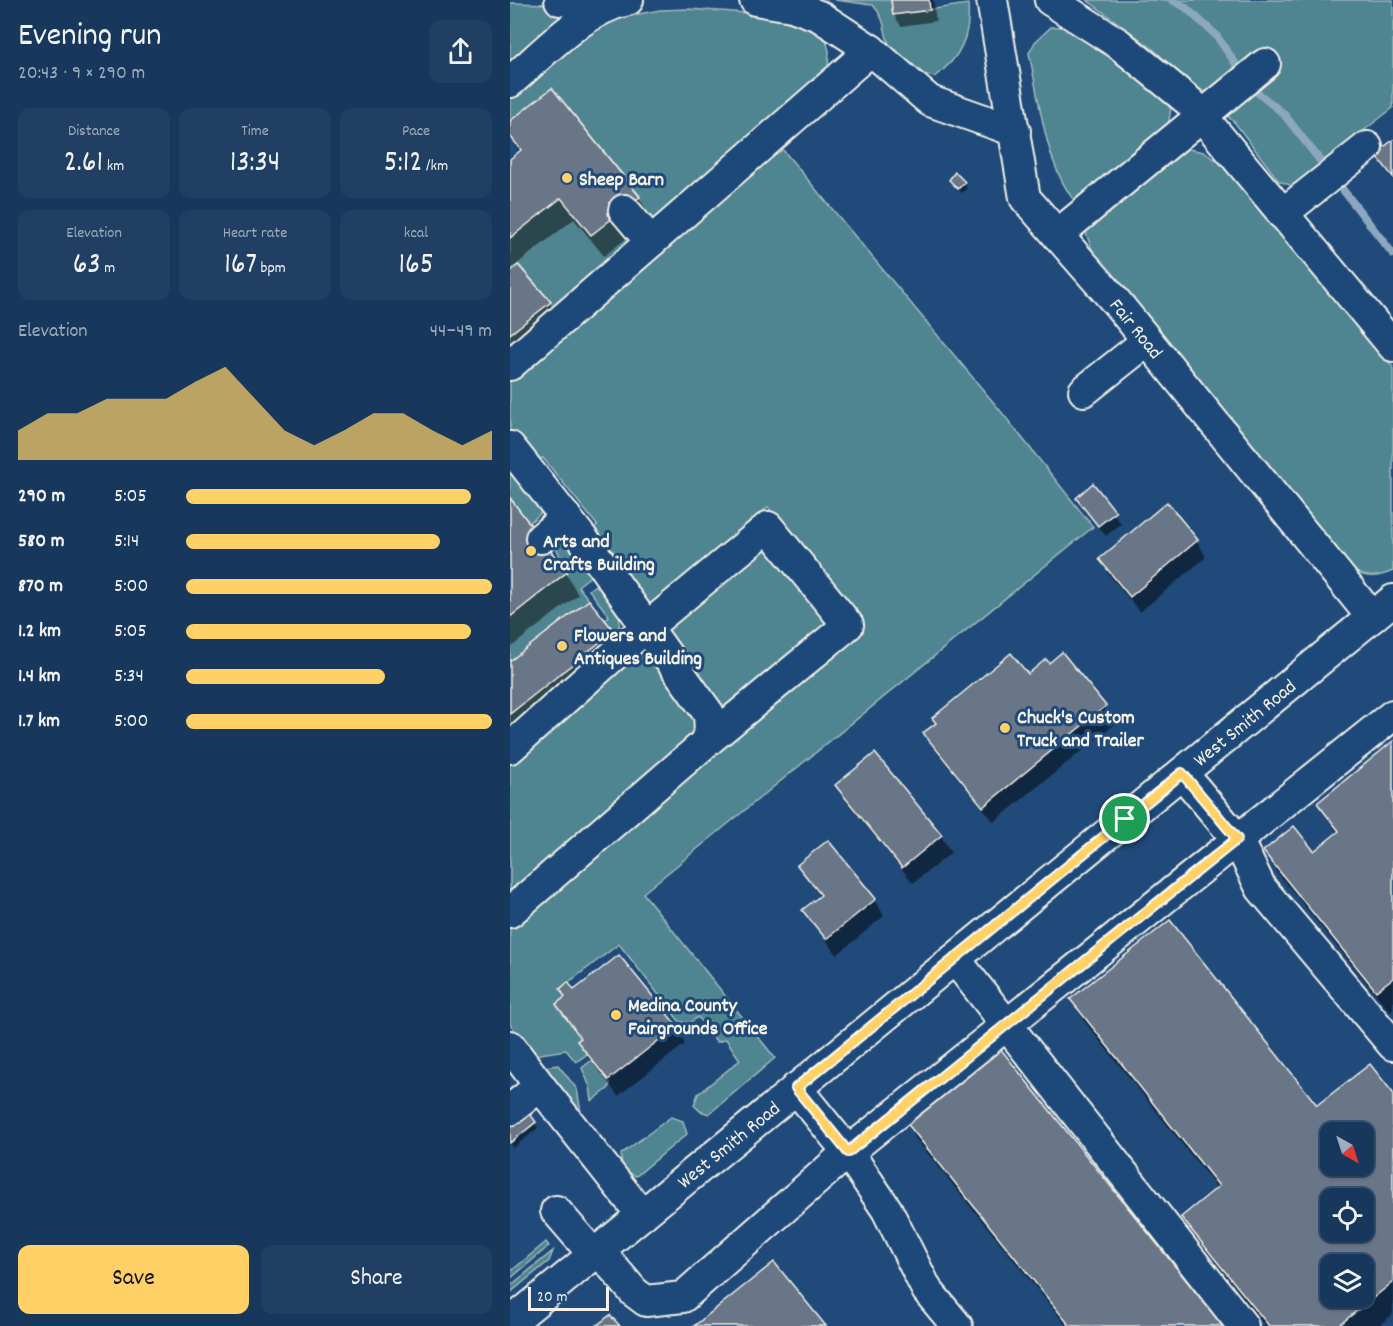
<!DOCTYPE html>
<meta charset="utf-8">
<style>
body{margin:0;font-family:Dekko,sans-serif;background:#203f62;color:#f1f3f6;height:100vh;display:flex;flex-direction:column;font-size:22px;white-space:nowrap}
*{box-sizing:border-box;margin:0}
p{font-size:20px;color:#9eacbb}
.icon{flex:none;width:33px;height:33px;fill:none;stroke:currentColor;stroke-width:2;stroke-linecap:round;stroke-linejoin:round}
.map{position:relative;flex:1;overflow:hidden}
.panel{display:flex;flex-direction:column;background:#17385c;width:510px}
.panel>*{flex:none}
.needle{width:39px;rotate:141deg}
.fabs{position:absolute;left:810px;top:1122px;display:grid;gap:12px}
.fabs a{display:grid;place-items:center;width:54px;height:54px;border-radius:12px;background:#17385c;box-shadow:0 2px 4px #0004,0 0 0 2px #365272;font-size:30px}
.scale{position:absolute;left:18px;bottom:15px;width:81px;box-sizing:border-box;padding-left:6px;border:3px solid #f4f1e8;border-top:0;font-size:16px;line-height:21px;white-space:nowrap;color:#f4f1e8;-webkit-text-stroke:4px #1f4a7a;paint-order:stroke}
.pin{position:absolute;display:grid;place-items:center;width:51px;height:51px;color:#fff;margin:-26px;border:3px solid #fff;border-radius:50%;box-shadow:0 2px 6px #0007}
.round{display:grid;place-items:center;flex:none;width:63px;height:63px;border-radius:12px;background:#203f62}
.overview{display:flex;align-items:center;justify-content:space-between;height:102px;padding:0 18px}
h1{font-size:33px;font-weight:600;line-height:45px}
.metrics{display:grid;grid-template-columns:repeat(3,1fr);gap:9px;height:102px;padding:6px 18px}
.metrics div{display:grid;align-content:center;border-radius:12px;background:#203f62;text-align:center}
.metrics b{font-size:30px;font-weight:600}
.metrics small{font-size:16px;font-weight:400}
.metrics p{font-size:16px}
.chart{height:168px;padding:12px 18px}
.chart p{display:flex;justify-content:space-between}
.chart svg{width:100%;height:108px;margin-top:6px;fill:#ffd166;opacity:.7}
.button{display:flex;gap:12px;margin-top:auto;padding:12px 18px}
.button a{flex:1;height:69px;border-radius:12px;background:#ffd166;color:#111;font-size:24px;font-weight:600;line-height:69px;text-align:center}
.button a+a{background:#203f62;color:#f1f3f6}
ul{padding:0 18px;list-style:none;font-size:20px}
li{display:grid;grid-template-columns:96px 72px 1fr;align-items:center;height:45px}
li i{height:15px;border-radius:8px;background:#ffd166}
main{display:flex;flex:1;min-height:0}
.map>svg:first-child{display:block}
.green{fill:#4f8491;stroke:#a2babc;stroke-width:1.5}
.shadow{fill:#0007;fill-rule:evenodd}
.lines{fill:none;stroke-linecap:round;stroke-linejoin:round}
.stream{stroke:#8ca7be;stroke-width:8}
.building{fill:#697688;stroke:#f4f1e8;stroke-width:1.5;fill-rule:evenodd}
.minor-casing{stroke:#f4f1e8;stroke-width:34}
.minor{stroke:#1f4a7a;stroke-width:30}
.route-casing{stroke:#fff;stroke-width:12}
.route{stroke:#ffd166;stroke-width:8}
.poi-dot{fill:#ffd166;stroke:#1f4a7a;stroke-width:2}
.labels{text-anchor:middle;stroke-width:6;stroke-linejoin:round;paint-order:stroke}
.poi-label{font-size:20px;font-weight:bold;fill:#f4f1e8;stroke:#1f4a7a;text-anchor:start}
.street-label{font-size:20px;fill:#f4f1e8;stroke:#1f4a7a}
</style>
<main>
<section class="panel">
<div class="overview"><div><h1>Evening run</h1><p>20:43 · 9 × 290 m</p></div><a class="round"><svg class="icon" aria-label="share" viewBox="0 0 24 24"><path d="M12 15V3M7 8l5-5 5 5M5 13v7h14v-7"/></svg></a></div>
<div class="metrics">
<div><p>Distance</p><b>2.61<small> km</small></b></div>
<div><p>Time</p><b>13:34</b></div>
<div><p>Pace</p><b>5:12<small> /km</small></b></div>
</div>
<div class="metrics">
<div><p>Elevation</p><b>63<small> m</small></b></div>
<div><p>Heart rate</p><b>167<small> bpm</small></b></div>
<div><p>kcal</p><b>165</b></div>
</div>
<div class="chart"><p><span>Elevation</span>44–49 m</p>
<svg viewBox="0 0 160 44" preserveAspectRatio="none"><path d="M0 44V32L10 25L20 25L30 19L40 19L50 19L60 12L70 6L80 19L90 32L100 38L110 32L120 25L130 25L140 32L150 38L160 32V44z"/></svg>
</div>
<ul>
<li><b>290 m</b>5:05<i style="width:93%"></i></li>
<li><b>580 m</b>5:14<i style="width:83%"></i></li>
<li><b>870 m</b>5:00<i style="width:100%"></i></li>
<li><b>1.2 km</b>5:05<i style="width:93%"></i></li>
<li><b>1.4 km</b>5:34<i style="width:65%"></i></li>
<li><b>1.7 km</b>5:00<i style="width:100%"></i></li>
</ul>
<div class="button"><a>Save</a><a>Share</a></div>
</section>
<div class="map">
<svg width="883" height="1326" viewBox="0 0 883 1326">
<rect width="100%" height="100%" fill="#1f4a7a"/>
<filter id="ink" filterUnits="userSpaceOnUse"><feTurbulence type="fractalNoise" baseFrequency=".0167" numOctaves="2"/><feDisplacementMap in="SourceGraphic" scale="12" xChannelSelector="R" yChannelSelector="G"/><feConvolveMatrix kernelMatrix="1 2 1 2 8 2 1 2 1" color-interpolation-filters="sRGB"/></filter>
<g filter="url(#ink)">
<!-- green -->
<g class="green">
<path d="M325,0H381L383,15L458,4C461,35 449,60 424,77C409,74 388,63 381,49C372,31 378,22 363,5Z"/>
<path d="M577,0H883V108L782,186L769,181L725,123L643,49Z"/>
<path d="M0,3L41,4L61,14L0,73Z"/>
<path d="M179,9C224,13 276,11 315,36L319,51L318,69L148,226L120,205L130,196L42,88L0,121V92L33,63L103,19L150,10Z"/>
<path d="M541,27C545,27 551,26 555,28C581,35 645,87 661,109L658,125L571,199H563C535,162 529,98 519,53L525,42Z"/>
<path d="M268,144L489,409L583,527L133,893L265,1058L199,1114L190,1111L184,1105L188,1094L230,1060L216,1039L207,1042L188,1017L179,1023L170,1022L109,944L50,989L55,997L46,1005L71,1038L67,1041L77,1054L66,1062L56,1050L24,1055L0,1024V925L354,625L258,507L137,608L81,531L87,525L33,458L24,461L0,433V375Z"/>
<path d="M673,148L694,152L714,166L883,367V571C864,579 855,578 838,568L584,255L576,233L587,212Z"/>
<path d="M51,198L81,235L105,216L122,239L0,354V334L41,302L9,265L0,272V238Z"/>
<path d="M0,460L38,507L19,523L0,498Z"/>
<path d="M59,534L87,571L68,586L79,600L0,661V617L57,572L45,545Z"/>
<path d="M254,541L323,625L208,716L150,629Z"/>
<path d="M93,579L110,615L109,632L0,736V714L104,631L95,620L99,616L79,590Z"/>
<path d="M137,648L186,713L189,731L0,899V761L124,653Z"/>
<path d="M82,1060L100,1083L99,1088L82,1101L80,1087L72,1068Z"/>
<path d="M48,1065L67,1089L72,1118L32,1067Z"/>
<path d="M161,1117L173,1121L177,1134L126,1176L112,1169L111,1154Z"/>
<path d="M36,1242L39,1246L0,1279V1272Z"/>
<path d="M43,1251L39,1261L0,1293V1286Z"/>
</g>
<!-- shadow -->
<g class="shadow">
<path d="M382,0H423L426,21L391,26L384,15Z"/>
<path d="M0,123L129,197L141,219L94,256L64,219L2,268L4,271L8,267L40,303L49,320L0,358V161L10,153L0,136Z"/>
<path d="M883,142V180L867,155Z"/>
<path d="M440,180L454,183L457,188L452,193Z"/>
<path d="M583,485L611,524L596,536L567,498Z"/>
<path d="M0,501L56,573L68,595L0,648Z"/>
<path d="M687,541L696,557L630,612L600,576L590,560Z"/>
<path d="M103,632L113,648L0,729V663Z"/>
<path d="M552,654L595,707L605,724L484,822L425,750L415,733L539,665Z"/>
<path d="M883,743V1009L880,1012L767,872L755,851L804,854L828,834L809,803Z"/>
<path d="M365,755L431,836L441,853L403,883L337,802L327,785Z"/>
<path d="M289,866L365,900L374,916L327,955L294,910L310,897Z"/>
<path d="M109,957L166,1027L175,1044L108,1096L79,1058L69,1042L71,1040L48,1005Z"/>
<path d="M562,1000L807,1107L883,1096V1314L868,1326H755L686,1238L673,1217L708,1189L574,1021ZM820,1132H854V1166H820ZM820,1198H854V1232H820ZM820,1264H854V1298H820Z"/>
<path d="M14,1109L28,1128L3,1148L0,1143V1120Z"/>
<path d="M394,1118L711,1326H557L406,1139Z"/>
</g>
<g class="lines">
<!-- stream -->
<path class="stream" d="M662,0L675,7L706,35L743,89L773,113L883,254"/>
</g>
<!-- building -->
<g class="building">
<path d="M381,0H419L420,10L383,15Z"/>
<path d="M42,88L130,197L81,235L51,198L0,238V159L11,150L0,136V121Z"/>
<path d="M883,140V177L865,154Z"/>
<path d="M445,172L455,182L448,189L439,180Z"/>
<path d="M8,265L41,302L0,334V272Z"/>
<path d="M583,483L606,512L588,526L566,498Z"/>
<path d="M0,498L57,572L0,617Z"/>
<path d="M657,502L688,540L620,597L589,559Z"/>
<path d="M79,600L104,631L0,714V661Z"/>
<path d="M552,652L596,706L473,807L413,733L426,723L422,718L501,653L518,674L536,659L539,663Z"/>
<path d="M883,741V978L866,991L753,851L784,826L804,851L829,831L807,803Z"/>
<path d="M365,753L432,835L392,868L325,785Z"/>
<path d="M318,840L366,899L316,939L292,910L311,895L287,865Z"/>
<path d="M660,920L807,1105L860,1064L883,1093V1282L828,1326H759L671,1217L709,1186L560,999ZM820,1132H854V1166H820ZM820,1198H854V1232H820ZM820,1264H854V1298H820Z"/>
<path d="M109,955L167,1026L98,1080L67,1041L71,1038L46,1004L55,997L50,989L58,982L64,990Z"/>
<path d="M485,1042L713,1326H560L392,1117Z"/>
<path d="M15,1107L26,1122L0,1143V1118Z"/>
<path d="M264,1262L316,1326H184Z"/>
<path d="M100,1315L110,1326H86Z"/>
</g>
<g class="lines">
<defs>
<g id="minor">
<path d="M50,0L96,6"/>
<path d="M245,0L282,6L309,16L361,50L420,101L505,131"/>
<path d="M482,0L515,198L607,303L862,617"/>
<path d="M540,0L609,44L681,103L883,346"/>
<path d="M0,82C35,52 72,10 118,0"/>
<path d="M114,210L141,242"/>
<path d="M772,214L857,147"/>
<path d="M547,235L755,64"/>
<path d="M0,365L361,50"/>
<path d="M574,391L637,341"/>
<path d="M0,447L80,548L199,714L200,731L194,744L0,912"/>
<path d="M31,538L56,517"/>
<path d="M0,748L113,647L258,527L338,625L194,744"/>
<path d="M672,773L727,839L751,888L883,1045"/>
<path d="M445,959L733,1326"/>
<path d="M0,1046L30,1086L0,1110"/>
<path d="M30,1086L132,1215"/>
<path d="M286,1088L338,1152L377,1210L417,1290L447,1326"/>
<path d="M46,1211L84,1255"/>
<path d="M89,1251L124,1292L136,1301L173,1297L338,1152L883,715"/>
<path d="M0,1323L883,600"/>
</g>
</defs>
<!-- minor casing -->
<use href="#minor" class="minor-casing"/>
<!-- minor -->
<use href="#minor" class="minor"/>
</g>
</g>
<g class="lines" filter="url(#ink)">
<defs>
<path id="route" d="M672,773L727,839L338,1152L286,1088Z"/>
</defs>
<!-- route casing -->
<use href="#route" class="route-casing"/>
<!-- route -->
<use href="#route" class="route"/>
</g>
<!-- markers -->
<g class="poi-dot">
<circle cx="57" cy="178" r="6"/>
<circle cx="21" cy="551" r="6"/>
<circle cx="52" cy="646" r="6"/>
<circle cx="495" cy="728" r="6"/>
<circle cx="106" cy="1015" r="6"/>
</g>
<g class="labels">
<!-- poi labels -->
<g class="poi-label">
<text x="69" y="185">Sheep Barn</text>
<text x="33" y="547">Arts and<tspan x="33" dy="23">Crafts Building</tspan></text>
<text x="64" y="641">Flowers and<tspan x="64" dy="23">Antiques Building</tspan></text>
<text x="507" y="723">Chuck's Custom<tspan x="507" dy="23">Truck and Trailer</tspan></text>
<text x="118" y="1011">Medina County<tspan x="118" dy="23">Fairgrounds Office</tspan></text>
</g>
<!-- street labels -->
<g class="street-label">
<text transform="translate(627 328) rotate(51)" y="7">Fair Road</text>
<text transform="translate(734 722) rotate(-39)" y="7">West Smith Road</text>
<text transform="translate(218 1144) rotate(-39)" y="7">West Smith Road</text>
</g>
</g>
</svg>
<div class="fabs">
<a><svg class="needle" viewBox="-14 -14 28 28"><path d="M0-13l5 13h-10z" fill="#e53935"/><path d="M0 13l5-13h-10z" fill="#9eacbb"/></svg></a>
<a><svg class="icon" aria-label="locate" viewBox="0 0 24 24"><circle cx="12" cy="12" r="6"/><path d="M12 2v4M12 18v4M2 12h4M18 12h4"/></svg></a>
<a><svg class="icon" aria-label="layers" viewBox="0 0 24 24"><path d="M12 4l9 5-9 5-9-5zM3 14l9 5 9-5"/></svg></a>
</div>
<div class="scale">20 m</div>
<div class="pin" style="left:615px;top:819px;background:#1e9e55"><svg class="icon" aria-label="arrive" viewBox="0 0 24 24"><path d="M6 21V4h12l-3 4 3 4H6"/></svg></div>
</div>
</main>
